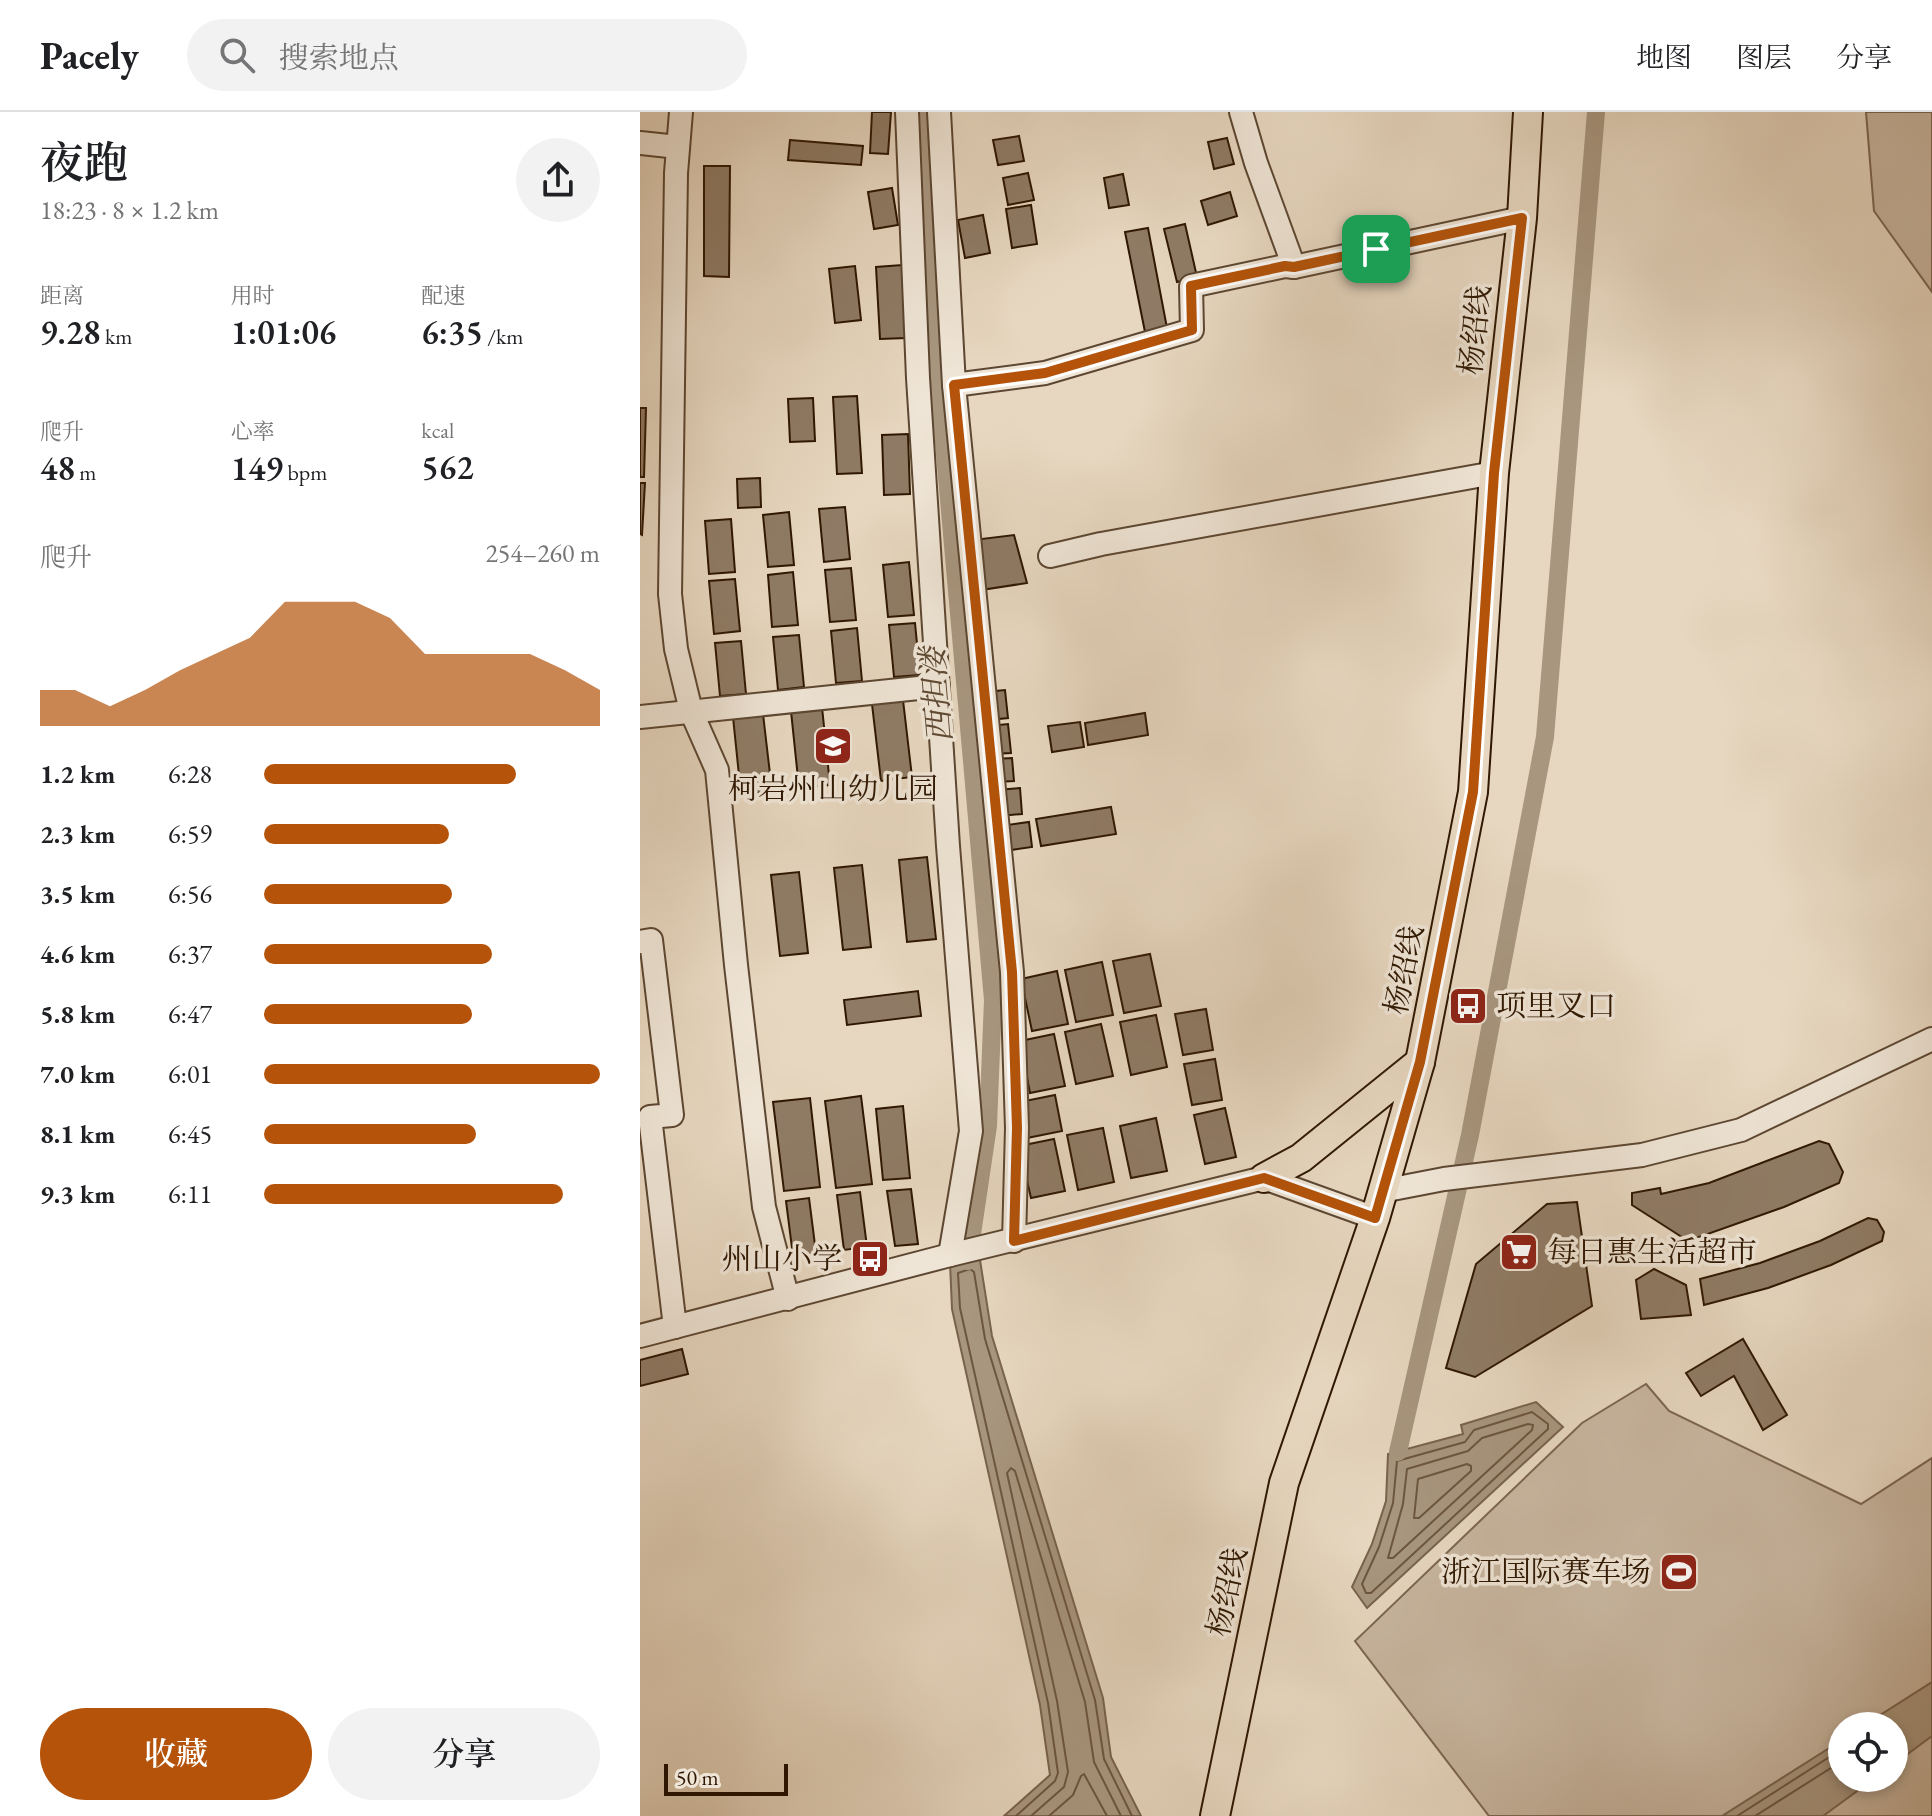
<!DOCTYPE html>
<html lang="zh">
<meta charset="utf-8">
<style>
body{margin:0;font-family:"EB Garamond","Noto Serif SC",serif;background:#f2f2f2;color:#202124;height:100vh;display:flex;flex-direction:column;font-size:30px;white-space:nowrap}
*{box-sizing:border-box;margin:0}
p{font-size:26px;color:#757577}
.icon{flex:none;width:44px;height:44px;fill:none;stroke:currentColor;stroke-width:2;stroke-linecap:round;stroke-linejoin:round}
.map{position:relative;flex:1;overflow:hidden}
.details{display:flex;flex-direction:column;background:#fff;width:640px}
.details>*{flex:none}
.buttons{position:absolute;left:1188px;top:1600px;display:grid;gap:16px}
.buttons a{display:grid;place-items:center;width:80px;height:80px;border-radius:50%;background:#fff;box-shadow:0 4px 12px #0003;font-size:40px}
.scale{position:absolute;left:24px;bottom:20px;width:124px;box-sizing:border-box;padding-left:8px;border:4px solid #2f1702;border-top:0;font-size:22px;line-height:28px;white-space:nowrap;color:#2f1702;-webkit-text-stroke:6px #efe5d6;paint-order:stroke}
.pin{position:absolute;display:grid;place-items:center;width:68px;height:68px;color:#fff;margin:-34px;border-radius:16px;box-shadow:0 4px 12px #0006}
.round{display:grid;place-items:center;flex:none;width:84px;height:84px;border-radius:42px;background:#f2f2f2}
.summary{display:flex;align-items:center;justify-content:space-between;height:136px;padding:0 40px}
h1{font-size:44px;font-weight:600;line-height:60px}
.metrics{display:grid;grid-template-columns:repeat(3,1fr);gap:12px;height:136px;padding:8px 40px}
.metrics div{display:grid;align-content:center}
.metrics b{font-size:34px;font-weight:600}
.metrics small{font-size:22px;font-weight:400}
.metrics p{font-size:22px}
.chart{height:224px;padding:16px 40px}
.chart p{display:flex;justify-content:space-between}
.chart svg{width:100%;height:144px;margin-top:8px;fill:#b45309;opacity:.7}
.action{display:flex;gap:16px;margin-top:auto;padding:16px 40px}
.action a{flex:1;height:92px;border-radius:48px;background:#b45309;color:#fff;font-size:32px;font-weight:600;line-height:92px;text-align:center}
.action a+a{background:#f2f2f2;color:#202124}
ul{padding:0 40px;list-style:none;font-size:26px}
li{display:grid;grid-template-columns:128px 96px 1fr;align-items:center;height:60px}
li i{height:20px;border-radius:10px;background:#b45309}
header{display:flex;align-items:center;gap:48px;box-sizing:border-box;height:112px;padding:0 40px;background:#fff;border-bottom:2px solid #e0e0e0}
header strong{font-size:38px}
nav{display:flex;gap:44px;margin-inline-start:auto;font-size:28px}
.search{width:560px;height:72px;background:#f2f2f2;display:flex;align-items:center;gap:20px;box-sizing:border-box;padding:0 28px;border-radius:44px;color:#757577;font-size:30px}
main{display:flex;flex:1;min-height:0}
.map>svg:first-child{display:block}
.green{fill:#c8b6a0;stroke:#7c6651;stroke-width:2;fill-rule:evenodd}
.water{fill:#a8967f;stroke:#78634d;stroke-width:2}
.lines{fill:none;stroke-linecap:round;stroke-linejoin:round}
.shore{stroke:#6c5640;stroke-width:2}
.canal{stroke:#a8967f;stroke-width:18}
.building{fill:#8f7b65;stroke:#2f1702;stroke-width:2}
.minor-casing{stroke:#5d4732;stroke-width:26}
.major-casing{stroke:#2f1702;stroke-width:32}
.minor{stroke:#efe5d6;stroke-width:22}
.major{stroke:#e7d7c0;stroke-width:28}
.route-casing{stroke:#fff;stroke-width:16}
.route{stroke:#b45309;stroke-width:10}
.labels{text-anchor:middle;stroke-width:7;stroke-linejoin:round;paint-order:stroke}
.street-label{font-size:30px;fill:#2f1702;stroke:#efe5d6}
.poi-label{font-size:30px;fill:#2f1702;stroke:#efe5d6;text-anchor:start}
.water-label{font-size:32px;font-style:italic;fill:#5f4a34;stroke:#efe5d6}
</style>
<header>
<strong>Pacely</strong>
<div class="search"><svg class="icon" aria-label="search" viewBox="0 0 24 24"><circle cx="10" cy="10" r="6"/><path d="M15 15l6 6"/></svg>搜索地点</div>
<nav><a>地图</a><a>图层</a><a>分享</a></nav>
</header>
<main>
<section class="details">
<div class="summary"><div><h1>夜跑</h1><p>18:23 · 8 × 1.2 km</p></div><a class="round"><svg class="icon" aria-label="share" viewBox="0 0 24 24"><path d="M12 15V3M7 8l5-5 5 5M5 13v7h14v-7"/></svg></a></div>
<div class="metrics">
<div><p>距离</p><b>9.28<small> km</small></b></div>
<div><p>用时</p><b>1:01:06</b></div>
<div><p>配速</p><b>6:35<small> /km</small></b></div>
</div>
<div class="metrics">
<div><p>爬升</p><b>48<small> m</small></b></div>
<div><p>心率</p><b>149<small> bpm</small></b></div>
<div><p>kcal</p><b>562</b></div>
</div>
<div class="chart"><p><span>爬升</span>254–260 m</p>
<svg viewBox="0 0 160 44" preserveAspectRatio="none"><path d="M0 44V33L10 33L20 38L30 33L40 27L50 22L60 17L70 6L80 6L90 6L100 11L110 22L120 22L130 22L140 22L150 27L160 33V44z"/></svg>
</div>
<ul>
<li><b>1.2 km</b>6:28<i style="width:75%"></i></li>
<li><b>2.3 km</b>6:59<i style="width:55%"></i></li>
<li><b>3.5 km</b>6:56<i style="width:56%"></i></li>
<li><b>4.6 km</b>6:37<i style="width:68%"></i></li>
<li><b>5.8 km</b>6:47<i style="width:62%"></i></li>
<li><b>7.0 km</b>6:01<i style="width:100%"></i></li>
<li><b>8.1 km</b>6:45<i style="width:63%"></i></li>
<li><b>9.3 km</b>6:11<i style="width:89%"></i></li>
</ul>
<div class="action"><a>收藏</a><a>分享</a></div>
</section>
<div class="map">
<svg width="1292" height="1704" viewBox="0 0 1292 1704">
<rect width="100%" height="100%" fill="#e7d7c0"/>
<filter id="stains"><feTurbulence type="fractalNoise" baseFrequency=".0025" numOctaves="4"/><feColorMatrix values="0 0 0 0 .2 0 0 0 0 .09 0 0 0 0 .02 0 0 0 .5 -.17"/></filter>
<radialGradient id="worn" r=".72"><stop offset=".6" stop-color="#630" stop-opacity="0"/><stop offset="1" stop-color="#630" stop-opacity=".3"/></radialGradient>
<!-- green -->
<g class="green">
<path d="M1226,0H1292V180L1234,99Z"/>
<path d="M1006,1272L1029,1299L1221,1392L1292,1346V1704H849L715,1529L942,1311ZM1202,1614H1254V1666H1202Z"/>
</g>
<!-- water -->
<g class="water">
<path d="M340,1148L352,1224L463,1586L471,1645L501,1704H364L410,1663L400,1593L312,1197L310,1151Z"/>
<path d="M896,1290L923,1315L727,1496L712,1475L732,1432L746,1389L748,1342L823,1322L821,1313Z"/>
<path d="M1292,1570V1624L1254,1652V1614H1223Z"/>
<path d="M1202,1628V1666H1235L1183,1704H1082Z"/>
</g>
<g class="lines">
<!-- shore -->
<g class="shore">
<path d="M892,1300L908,1312V1317L731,1481H726L722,1472L739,1435L753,1391L757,1349L825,1330L834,1318Z"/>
<path d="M888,1312L893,1313L892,1318L753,1446H748L763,1392L767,1357L828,1339L842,1326Z"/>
<path d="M827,1352L831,1354V1359L779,1406H774L778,1367Z"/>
<path d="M376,1704L415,1669L418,1661L408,1591L320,1196L318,1161L330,1157L334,1160L345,1227L455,1588L464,1647L492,1704"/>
<path d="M391,1704L424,1675L428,1660L417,1589L367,1361L371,1356L375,1359L445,1590L454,1650L481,1704"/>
<path d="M409,1704L433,1683L441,1664L444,1662L467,1704"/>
<path d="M1097,1704L1202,1637"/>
<path d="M1115,1704L1202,1649"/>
</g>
<!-- canal -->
<g class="canal">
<path d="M286,0L301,297L353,888L348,1014L328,1149"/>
<path d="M758,1340L830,1023L905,625L956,0"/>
</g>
</g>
<!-- building -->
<g class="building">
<path d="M232,0H251L248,42L230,41Z"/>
<path d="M379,24L384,49L358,53L353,28Z"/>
<path d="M587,26L594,52L574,57L568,30Z"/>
<path d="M150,28L223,34L221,53L148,48Z"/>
<path d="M64,54H90L89,165L64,164Z"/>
<path d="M388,61L394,88L368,93L363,66Z"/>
<path d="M483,62L489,93L469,96L464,66Z"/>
<path d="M252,76L258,113L234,117L228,80Z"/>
<path d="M590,80L597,104L568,113L561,89Z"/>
<path d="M391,93L397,132L372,136L366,97Z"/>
<path d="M343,103L350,141L325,146L318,108Z"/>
<path d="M545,112L557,165L537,170L524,117Z"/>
<path d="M508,116L527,216L505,220L485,120Z"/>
<path d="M262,153L266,226L240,227L236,155Z"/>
<path d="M215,154L221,208L195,211L189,157Z"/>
<path d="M217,284L222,361L197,362L193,285Z"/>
<path d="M173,286L175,329L150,330L148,287Z"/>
<path d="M0,296H6L4,365H0Z"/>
<path d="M268,322L270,382L244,383L242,323Z"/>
<path d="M120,366L121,395L98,396L97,367Z"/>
<path d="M0,371H5L2,423L0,422Z"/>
<path d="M205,395L210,447L184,450L179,397Z"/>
<path d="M149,400L154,453L128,455L123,403Z"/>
<path d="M91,407L95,460L69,462L65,409Z"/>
<path d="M374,423L387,471L341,478L333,428Z"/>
<path d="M269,450L274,503L248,505L243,453Z"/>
<path d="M211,456L216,508L190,510L185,458Z"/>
<path d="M153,460L158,513L132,515L128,463Z"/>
<path d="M95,467L100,519L74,522L69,469Z"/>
<path d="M275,511L280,563L254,565L249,513Z"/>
<path d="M217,516L222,569L196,571L191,519Z"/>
<path d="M159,523L164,575L138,578L133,525Z"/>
<path d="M101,529L106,582L80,584L75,531Z"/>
<path d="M365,578L368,606L349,608L345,580Z"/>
<path d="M263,588L272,665L241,669L232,592Z"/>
<path d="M182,595L190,673L159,676L151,599Z"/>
<path d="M505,601L508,623L448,633L445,611Z"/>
<path d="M123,602L132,679L101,683L93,605Z"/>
<path d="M440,610L444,635L412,640L408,614Z"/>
<path d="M368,612L371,641L352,642L349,614Z"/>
<path d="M372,646L374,669L356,670L354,647Z"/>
<path d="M380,676L382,702L360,704L357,678Z"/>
<path d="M471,695L476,722L401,734L396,707Z"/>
<path d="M389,710L392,735L371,738L367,713Z"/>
<path d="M287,745L296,827L267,830L259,748Z"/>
<path d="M222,753L231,835L203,838L194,756Z"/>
<path d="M159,760L168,841L140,844L131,763Z"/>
<path d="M510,842L521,894L484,901L473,849Z"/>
<path d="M462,850L473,903L436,910L425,858Z"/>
<path d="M417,859L428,912L392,919L381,867Z"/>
<path d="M278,879L281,904L207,913L204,888Z"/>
<path d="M566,897L573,938L543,943L535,902Z"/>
<path d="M516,903L527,955L491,963L480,910Z"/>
<path d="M461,912L473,964L436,972L425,920Z"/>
<path d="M414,922L425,974L390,981L380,929Z"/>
<path d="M575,947L582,988L552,993L544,952Z"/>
<path d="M415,983L422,1019L387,1026L380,990Z"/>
<path d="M221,984L232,1072L196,1076L185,989Z"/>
<path d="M170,986L180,1075L144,1079L133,990Z"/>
<path d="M263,994L270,1066L243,1068L236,997Z"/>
<path d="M585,996L596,1045L565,1052L554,1003Z"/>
<path d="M516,1006L527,1059L491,1066L480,1014Z"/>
<path d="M463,1016L474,1070L438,1078L427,1023Z"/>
<path d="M414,1027L425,1079L391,1086L379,1034Z"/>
<path d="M1179,1029L1189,1032L1203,1060L1199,1071L1144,1095L1048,1129L992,1093V1081L1020,1076L1021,1082L1069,1071Z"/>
<path d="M271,1077L278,1132L255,1134L247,1079Z"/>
<path d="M220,1080L227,1135L204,1138L197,1083Z"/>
<path d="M169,1086L176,1141L153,1144L146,1089Z"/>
<path d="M937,1090L952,1194L835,1265L806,1256L836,1152L907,1092Z"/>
<path d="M1228,1106L1237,1108L1244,1120L1242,1129L1191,1153L1128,1176L1064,1193L1060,1167L1120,1151L1180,1129Z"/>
<path d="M1014,1157L1046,1173L1051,1203L1001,1207L996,1168Z"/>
<path d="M1103,1227L1147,1303L1123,1318L1094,1264L1061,1284L1046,1261Z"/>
<path d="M42,1237L48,1262L0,1274V1248Z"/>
</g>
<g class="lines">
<defs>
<g id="minor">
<path d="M41,0L36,61L30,482L36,537L51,599L77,658L96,853L124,1095L148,1187"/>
<path d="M267,0L278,266L308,734L331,1019L310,1143"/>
<path d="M299,0L314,273L372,860L377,1016L374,1129"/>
<path d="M601,0L616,51L654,155"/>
<path d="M0,31L38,35"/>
<path d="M314,273L405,261L552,218L551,174L645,154L654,155L882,106"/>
<path d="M410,444L461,432L854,361"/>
<path d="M0,605L298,574"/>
<path d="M0,830L11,828L32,1003L10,1005L35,1215"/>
<path d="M742,1079L804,1067L1002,1043L1101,1018L1292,927"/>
<path d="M0,1224L310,1143L624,1066L735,1106"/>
</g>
<g id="major">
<path d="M624,1066L661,1046L780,950"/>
<path d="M575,1704L644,1371L735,1106L780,950L833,680L854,361L882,106L888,0"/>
</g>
</defs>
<!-- minor casing -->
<use href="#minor" class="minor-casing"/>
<!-- major casing -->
<use href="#major" class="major-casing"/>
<!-- minor -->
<use href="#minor" class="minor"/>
<!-- major -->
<use href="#major" class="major"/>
</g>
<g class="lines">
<defs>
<path id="route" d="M882,106L854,361L833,680L780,950L735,1106L624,1066L374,1129L377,1016L372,860L314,273L405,261L552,218L551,174L645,154L654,155Z"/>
</defs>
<!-- route casing -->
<use href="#route" class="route-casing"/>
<!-- route -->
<use href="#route" class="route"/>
</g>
<!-- icons -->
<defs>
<symbol id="school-square" viewBox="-11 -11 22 22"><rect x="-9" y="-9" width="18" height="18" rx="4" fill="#8f2418" stroke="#efe5d6"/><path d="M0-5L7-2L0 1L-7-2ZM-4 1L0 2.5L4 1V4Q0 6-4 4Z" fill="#fff"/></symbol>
<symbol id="bus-square" viewBox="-11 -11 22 22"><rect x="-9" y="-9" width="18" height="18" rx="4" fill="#8f2418" stroke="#efe5d6"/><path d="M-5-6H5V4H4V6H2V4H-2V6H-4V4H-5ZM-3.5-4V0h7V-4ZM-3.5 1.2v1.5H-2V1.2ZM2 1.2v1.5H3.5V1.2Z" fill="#fff"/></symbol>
<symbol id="supermarket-square" viewBox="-11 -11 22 22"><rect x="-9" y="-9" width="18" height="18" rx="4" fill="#8f2418" stroke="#efe5d6"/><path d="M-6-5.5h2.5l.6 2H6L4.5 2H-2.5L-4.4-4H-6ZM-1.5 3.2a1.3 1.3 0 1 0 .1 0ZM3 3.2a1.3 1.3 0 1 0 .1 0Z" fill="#fff"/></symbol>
<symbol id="stadium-square" viewBox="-11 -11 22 22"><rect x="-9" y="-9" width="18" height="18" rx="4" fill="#8f2418" stroke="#efe5d6"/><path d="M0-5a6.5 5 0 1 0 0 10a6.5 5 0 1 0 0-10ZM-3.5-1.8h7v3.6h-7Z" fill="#fff"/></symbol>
</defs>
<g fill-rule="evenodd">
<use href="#school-square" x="171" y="612" width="44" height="44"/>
<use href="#bus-square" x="806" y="872" width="44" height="44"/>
<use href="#supermarket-square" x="857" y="1118" width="44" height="44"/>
<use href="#bus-square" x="208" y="1125" width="44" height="44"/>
<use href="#stadium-square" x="1017" y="1438" width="44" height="44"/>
</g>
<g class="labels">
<!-- street labels -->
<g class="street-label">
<text transform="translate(835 218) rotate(-84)" y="10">杨绍线</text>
<text transform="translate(764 858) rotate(-79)" y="10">杨绍线</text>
<text transform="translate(587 1480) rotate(-78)" y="10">杨绍线</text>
</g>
<!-- poi labels -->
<g class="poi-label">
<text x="193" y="687" text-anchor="middle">柯岩州山幼儿园</text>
<text x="856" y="904">项里叉口</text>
<text x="907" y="1150">每日惠生活超市</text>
<text x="202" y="1157" text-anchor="end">州山小学</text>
<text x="1011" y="1470" text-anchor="end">浙江国际赛车场</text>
</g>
<!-- water labels -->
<g class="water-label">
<text transform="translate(296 583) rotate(-95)" y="11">西担溇</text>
</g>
</g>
<rect width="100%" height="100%" filter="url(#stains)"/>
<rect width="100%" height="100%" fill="url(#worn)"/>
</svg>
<div class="buttons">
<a><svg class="icon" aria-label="locate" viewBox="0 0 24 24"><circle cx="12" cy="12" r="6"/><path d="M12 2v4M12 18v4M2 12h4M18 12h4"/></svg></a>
</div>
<div class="scale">50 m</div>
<div class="pin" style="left:736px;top:137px;background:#1e9e55"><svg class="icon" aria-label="arrive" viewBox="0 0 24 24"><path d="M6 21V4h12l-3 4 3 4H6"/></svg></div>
</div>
</main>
